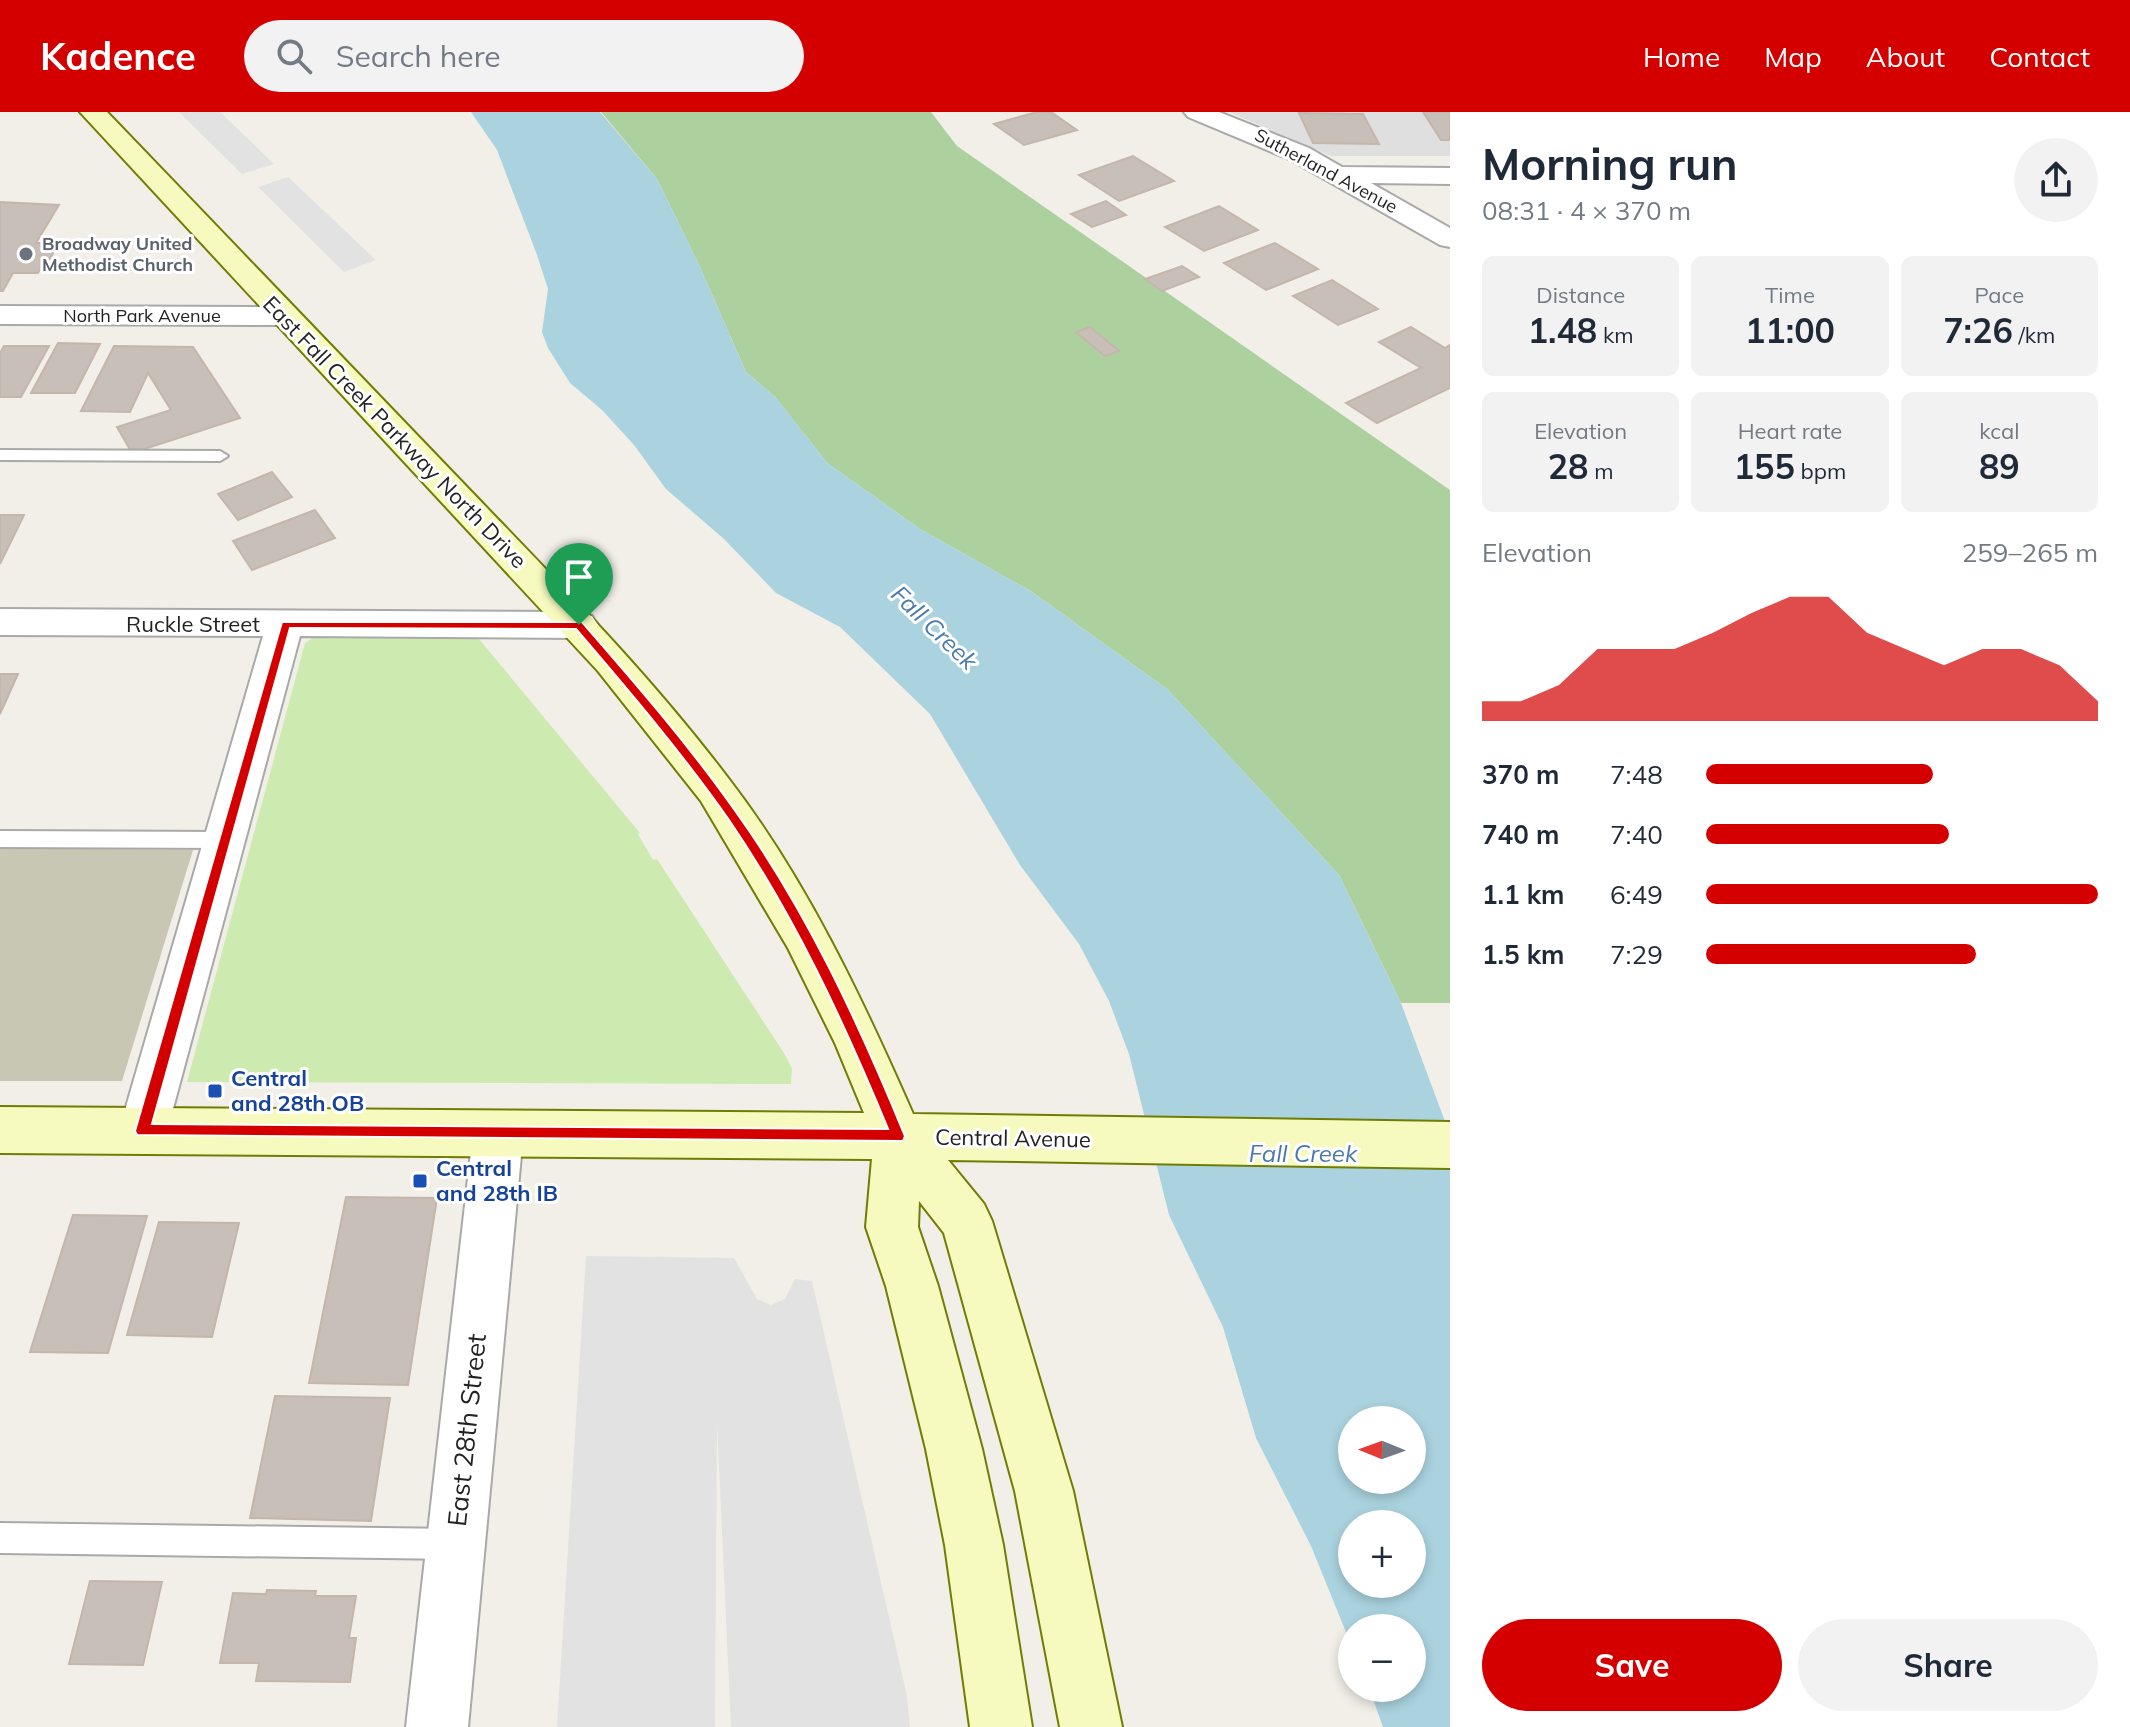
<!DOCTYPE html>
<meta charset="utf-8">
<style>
body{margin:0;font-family:Mulish,sans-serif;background:#f2f2f3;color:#1f2937;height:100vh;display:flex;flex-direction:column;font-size:30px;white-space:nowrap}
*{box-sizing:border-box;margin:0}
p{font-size:26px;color:#747a83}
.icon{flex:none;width:44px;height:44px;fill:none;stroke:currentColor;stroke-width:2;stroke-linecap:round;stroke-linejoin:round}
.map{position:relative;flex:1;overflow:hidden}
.sheet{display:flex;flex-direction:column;background:#fff;width:680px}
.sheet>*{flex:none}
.needle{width:52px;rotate:271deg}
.fabs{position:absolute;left:1338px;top:1294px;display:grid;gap:16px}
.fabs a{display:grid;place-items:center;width:88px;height:88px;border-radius:50%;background:#fff;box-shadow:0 4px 12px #0003;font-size:40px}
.pin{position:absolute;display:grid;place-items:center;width:68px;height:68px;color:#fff;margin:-82px -34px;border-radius:50% 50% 50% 0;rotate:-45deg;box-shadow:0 0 8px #0007}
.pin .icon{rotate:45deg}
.round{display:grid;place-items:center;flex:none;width:84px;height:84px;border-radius:42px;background:#f2f2f3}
.overview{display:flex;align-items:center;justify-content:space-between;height:136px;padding:0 32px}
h1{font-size:44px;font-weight:700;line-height:60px}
.figures{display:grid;grid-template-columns:repeat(3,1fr);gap:12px;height:136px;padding:8px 32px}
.figures div{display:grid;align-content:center;border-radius:12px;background:#f2f2f3;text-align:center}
.figures b{font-size:34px;font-weight:700}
.figures small{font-size:22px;font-weight:400}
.figures p{font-size:22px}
.chart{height:224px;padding:16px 32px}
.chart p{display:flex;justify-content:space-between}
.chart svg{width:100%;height:144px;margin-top:8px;fill:#d40000;opacity:.7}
.cta{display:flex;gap:16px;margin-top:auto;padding:16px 32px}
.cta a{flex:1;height:92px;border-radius:48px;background:#d40000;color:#fff;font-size:32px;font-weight:700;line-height:92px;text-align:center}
.cta a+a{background:#f2f2f3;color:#1f2937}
ul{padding:0 32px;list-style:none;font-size:26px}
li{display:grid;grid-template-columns:128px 96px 1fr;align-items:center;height:60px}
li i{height:20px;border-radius:10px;background:#d40000}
header{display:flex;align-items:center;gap:48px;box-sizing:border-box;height:112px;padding:0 40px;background:#d40000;color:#fff}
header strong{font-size:38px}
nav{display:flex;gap:44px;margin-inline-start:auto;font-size:28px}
.search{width:560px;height:72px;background:#f2f2f3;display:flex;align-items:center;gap:20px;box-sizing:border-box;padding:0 28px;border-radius:44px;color:#747a83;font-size:30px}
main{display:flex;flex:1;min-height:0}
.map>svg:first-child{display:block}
.residential{fill:#e0dfdf}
.construction{fill:#c7c7b4}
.grass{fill:#cdebb0}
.forest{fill:#add19e}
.parking{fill:#e2e2e2}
.water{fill:#aad3df;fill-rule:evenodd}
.building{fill:#c7bfb8;stroke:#c4b6ab;stroke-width:2}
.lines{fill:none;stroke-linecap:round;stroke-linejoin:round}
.service-casing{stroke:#a9a9a9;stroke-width:4}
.minor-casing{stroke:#a9a9a9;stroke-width:4}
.secondary-casing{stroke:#707d05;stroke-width:4}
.service{fill:#fff;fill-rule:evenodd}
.minor{fill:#fff;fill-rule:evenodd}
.secondary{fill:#f7fabf;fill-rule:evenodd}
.route{fill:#d40000;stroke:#fff;stroke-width:2;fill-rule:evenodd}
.worship-dot{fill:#6b7280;stroke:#fff;stroke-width:3}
.transit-dot{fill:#1a4fb4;stroke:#fff;stroke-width:3}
.labels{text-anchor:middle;stroke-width:6;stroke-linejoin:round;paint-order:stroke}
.far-street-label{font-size:18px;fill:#222;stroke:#fff}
.far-worship-label{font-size:18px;font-weight:bold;fill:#5b616d;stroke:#fff;text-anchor:start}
.street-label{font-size:22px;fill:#222;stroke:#fff}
.transit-label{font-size:22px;font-weight:bold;fill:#164399;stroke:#fff;text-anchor:start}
.water-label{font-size:24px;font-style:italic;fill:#4a7aab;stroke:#fff}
.near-street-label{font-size:26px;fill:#222;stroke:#fff}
</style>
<header>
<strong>Kadence</strong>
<div class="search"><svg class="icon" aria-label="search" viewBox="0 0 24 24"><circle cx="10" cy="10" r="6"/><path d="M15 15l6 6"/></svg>Search here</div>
<nav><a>Home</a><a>Map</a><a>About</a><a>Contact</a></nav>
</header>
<main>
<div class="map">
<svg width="1450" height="1615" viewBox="0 0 1450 1615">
<rect width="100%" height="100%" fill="#f2efe9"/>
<!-- residential -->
<path class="residential" d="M1229,0H1450V44H1331Z"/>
<!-- construction -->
<path class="construction" d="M0,736L193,738L122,969H0Z"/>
<!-- grass -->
<path class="grass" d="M314,525L479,527L640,721L638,722L653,748L657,747L784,941L792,956L791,972L187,970L305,531Z"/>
<!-- forest -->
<path class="forest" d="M601,0H931L957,34L1450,378V891H1401L1339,763L1167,577L1032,480L920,417L827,351L776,286L746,260L699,153L657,67Z"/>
<!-- parking -->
<g class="parking">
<path d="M179,0H220L274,52L242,62Z"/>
<path d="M288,65L376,148L344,160L258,75Z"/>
<path d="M586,1144L734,1146L757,1187L771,1193L785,1187L795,1167L812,1169L907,1584L910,1615H731L717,1310L715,1615H557Z"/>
</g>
<!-- water -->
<path class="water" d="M471,0H600L657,67L699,153L746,260L776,286L827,351L920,417L1032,480L1167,577L1339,763L1401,891L1450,1023V1615H1383L1369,1576H1412V1516H1352V1535L1311,1434L1256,1326L1223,1215L1169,1103L1129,942L1109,889L1079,832L1020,753L930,602L840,515L776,481L724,427L666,377L634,333L602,298L570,271L548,236L542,220L548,177L537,143L497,38ZM1352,1308H1412V1368H1352ZM1352,1412H1412V1472H1352Z"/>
<!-- building -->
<g class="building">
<path d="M1037,0H1051L1077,18L1024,33L994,12Z"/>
<path d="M1423,0H1450V28H1441Z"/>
<path d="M1299,1L1363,2L1379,32L1313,31Z"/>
<path d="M1133,44L1174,69L1119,89L1079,63Z"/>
<path d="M1106,89L1126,103L1092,115L1071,102Z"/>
<path d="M0,90L59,93L36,131H59L47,152H43L38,161H13L3,179H0Z"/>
<path d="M1219,94L1258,118L1204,139L1165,115Z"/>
<path d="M1275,131L1318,157L1266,178L1224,151Z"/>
<path d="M1182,154L1199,165L1162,179L1145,167Z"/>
<path d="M1332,168L1378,197L1338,213L1293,184Z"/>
<path d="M1090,215L1119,239L1105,244L1076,220Z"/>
<path d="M1411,215L1445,236L1450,233V276L1377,311L1346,291L1421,256L1379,230Z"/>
<path d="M58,231L100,232L75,281H31Z"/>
<path d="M4,234H49L21,285H0V241Z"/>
<path d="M114,234L193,235L240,306L132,341L117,315L171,298L148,261L130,300L81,299Z"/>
<path d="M272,360L292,385L238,408L218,382Z"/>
<path d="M315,398L335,426L252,458L233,429Z"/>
<path d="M0,403H24L0,452Z"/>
<path d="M0,562H18L0,602Z"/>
<path d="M346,1085L437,1086L408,1273L309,1271Z"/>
<path d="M73,1103L147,1104L108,1241L30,1240Z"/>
<path d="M159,1110L239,1111L212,1225L127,1223Z"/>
<path d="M275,1284L390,1286L371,1409L250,1406Z"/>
<path d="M90,1469L162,1470L143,1553L69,1552Z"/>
<path d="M267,1478L316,1479L315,1484H356L349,1526H356L350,1570L256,1569L259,1551H220L233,1481L266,1482Z"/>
</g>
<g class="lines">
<defs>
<g id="service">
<path d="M0,338L220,339L228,344L220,349L0,348Z"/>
<path d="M0,719L225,720L232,722L236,728L232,734L225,736L0,735Z"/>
<path d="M0,1411L455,1417L465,1422L470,1432L465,1442L455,1447L0,1441Z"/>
</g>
<g id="minor">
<path d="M1184,0H1219L1309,36L1342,55L1450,56V72L1371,71L1450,116V135L1440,133L1291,48L1188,5Z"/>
<path d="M0,194L285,195L296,198L300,204L296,210L285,213L0,212Z"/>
<path d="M0,497L579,500L592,504L598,513L592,522L579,526L300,524L167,1019L160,1035L143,1042L126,1035L119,1019L263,524L0,523Z"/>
<path d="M498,999L515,1006L523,1022L468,1615H406L473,1022L481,1006Z"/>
</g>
<path id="secondary" d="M80,0H107C226,124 344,247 463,371C554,466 648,560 728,666C806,767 862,886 913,1002L1450,1010V1056L948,1048L984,1092L992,1109L1073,1379L1122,1615H1060L1015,1379L944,1121L919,1089L918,1115L938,1174L982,1337L1003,1433L1032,1615H970L945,1433L926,1337L886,1174L866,1115L872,1047L0,1041V995L864,1001L835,931L788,836L701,689L598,559Z"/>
</defs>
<!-- service casing -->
<use href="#service" class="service-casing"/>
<!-- minor casing -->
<use href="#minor" class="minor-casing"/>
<!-- secondary casing -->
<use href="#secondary" class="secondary-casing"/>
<!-- service -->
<use href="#service" class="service"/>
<!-- minor -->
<use href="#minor" class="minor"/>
<!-- secondary -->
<use href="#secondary" class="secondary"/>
</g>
<!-- route -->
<path class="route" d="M282,510H582C636,572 689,633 736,700C807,799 859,912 905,1024L903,1029L137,1023L135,1019ZM290,516L576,517C629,579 682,641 729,708C794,803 844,910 888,1017L152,1012Z"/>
<!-- markers -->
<circle class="worship-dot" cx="26" cy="142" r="8"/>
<g class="transit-dot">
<rect x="207" y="971" width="16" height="16" rx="4"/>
<rect x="412" y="1061" width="16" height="16" rx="4"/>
</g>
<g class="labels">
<!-- far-street labels -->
<g class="far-street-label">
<text transform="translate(1326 59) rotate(28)" y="6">Sutherland Avenue</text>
<text x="142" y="210">North Park Avenue</text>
</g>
<!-- far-worship labels -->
<g class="far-worship-label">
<text x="42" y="138">Broadway United<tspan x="42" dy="21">Methodist Church</tspan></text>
</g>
<!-- street labels -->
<g class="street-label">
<text transform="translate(395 320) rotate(46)" y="8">East Fall Creek Parkway North Drive</text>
<text x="193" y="520">Ruckle Street</text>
<text transform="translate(1013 1026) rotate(1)" y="8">Central Avenue</text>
</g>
<!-- transit labels -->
<g class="transit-label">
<text x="231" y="974">Central<tspan x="231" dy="25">and 28th OB</tspan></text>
<text x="436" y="1064">Central<tspan x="436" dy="25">and 28th IB</tspan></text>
</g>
<!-- water labels -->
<g class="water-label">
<text transform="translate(934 516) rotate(44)" y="8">Fall Creek</text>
<text x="1303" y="1050">Fall Creek</text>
</g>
<!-- near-street labels -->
<g class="near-street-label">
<text transform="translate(467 1318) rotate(-84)" y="9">East 28th Street</text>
</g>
</g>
</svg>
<div class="fabs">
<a><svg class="needle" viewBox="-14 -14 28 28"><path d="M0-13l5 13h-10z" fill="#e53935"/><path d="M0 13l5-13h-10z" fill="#747a83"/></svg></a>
<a>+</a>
<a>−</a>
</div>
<div class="pin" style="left:579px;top:513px;background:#1e9e55"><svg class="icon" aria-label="arrive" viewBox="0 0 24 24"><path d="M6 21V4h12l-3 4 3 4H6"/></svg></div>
</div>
<section class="sheet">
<div class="overview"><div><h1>Morning run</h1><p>08:31 · 4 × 370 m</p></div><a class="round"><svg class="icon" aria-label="share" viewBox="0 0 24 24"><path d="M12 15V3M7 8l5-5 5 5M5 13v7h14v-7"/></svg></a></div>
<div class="figures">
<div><p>Distance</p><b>1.48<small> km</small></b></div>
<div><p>Time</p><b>11:00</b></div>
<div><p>Pace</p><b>7:26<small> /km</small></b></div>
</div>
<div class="figures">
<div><p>Elevation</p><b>28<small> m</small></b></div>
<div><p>Heart rate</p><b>155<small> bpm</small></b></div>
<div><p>kcal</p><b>89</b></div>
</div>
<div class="chart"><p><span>Elevation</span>259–265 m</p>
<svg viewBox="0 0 160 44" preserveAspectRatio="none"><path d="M0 44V38L10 38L20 33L30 22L40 22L50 22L60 17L70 11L80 6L90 6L100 17L110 22L120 27L130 22L140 22L150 27L160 38V44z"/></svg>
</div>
<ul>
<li><b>370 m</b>7:48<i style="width:58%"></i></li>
<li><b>740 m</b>7:40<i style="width:62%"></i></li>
<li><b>1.1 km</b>6:49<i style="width:100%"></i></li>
<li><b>1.5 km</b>7:29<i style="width:69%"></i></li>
</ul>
<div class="cta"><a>Save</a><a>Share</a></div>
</section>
</main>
